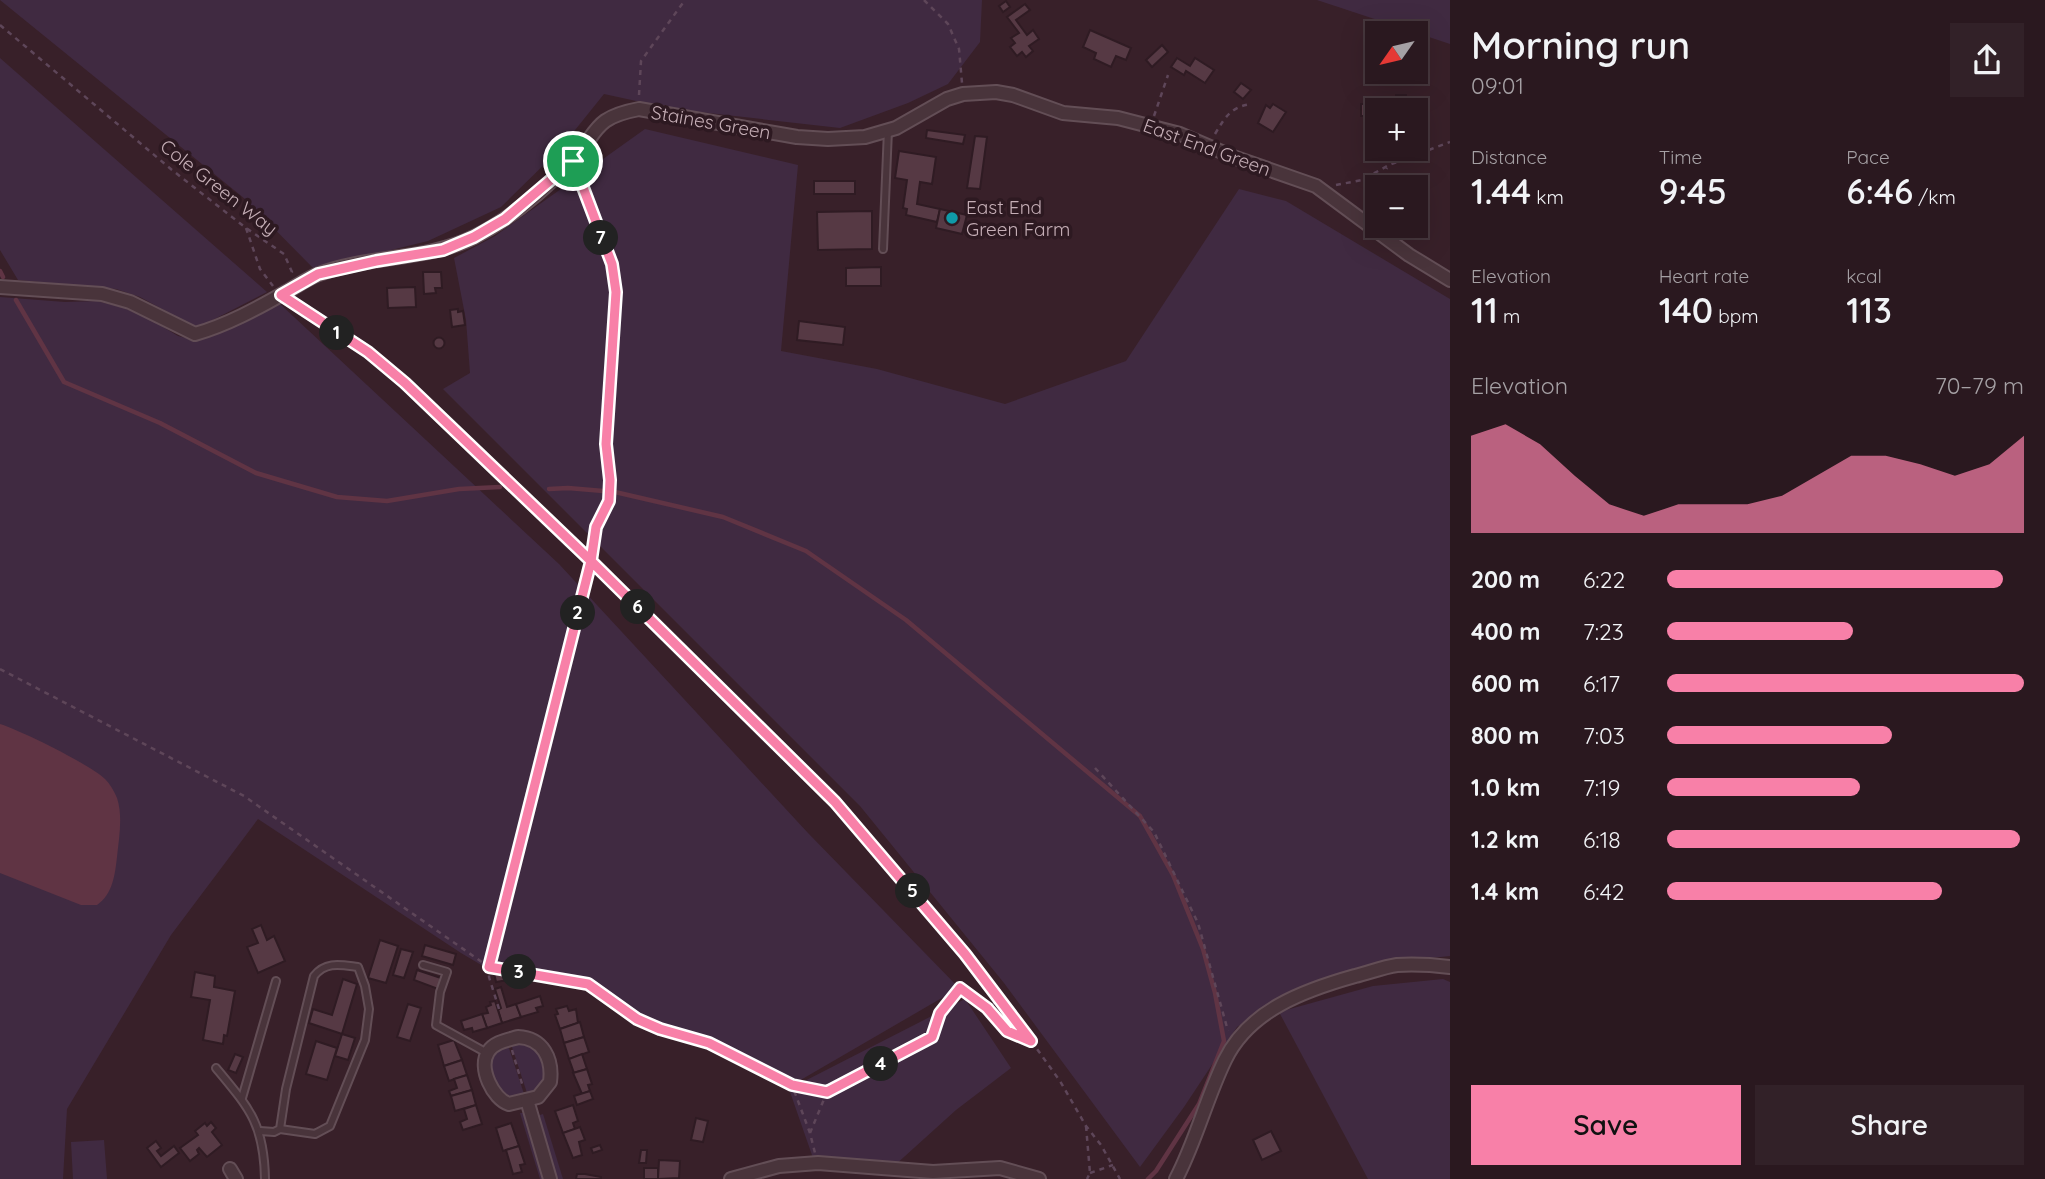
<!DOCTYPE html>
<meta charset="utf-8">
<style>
body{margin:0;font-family:Quicksand,sans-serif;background:#322128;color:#f1f3f6;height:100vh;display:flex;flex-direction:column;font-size:26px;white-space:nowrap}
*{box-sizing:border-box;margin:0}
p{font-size:23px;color:#a5a0a4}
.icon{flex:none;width:38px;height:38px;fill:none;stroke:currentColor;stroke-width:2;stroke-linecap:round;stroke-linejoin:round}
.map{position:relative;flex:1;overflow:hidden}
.side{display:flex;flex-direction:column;background:#2a181f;width:595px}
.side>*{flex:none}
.needle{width:46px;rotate:236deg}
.controls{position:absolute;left:1365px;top:21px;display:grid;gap:14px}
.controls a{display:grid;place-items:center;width:63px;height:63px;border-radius:0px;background:#2a181f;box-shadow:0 7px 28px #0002,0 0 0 2px #46373d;font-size:35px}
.pin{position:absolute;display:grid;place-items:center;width:60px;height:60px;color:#fff;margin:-30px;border:4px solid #fff;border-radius:50%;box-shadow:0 2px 7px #0007}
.km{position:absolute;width:35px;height:35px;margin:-18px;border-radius:50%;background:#222;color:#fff;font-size:19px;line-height:35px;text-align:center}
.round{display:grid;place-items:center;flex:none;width:74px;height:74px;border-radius:0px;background:#322128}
.overview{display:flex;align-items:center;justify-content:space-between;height:119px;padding:0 21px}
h1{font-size:38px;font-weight:600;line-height:52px}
.stats{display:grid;grid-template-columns:repeat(3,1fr);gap:10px;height:119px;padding:7px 21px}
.stats div{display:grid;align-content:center}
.stats b{font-size:35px;font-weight:600}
.stats small{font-size:19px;font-weight:400}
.stats p{font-size:19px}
.chart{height:196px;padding:14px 21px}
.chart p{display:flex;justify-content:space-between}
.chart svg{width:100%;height:126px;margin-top:7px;fill:#f880a8;opacity:.7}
.primary-button{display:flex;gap:14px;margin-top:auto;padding:14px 21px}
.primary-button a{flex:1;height:80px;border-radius:0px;background:#f880a8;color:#111;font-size:28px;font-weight:600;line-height:80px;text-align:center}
.primary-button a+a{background:#322128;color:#f1f3f6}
ul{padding:0 21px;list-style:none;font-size:23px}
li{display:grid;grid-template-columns:112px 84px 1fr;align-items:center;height:52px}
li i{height:18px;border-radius:9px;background:#f880a8}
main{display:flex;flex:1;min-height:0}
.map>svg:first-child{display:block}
.green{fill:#402a41}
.water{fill:#603444}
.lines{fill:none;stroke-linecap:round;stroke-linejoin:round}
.stream{stroke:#603444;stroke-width:4.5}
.building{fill:#563944;stroke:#2f1b23;stroke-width:2}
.lane-casing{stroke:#634e56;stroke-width:10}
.street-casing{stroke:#634e56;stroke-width:16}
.path{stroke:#5e4659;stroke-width:2.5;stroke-dasharray:5 5;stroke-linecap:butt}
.lane{stroke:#49343b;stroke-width:6}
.street{stroke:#49343b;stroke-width:12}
.route-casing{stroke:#fff;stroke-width:14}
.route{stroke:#f880a8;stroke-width:9}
.culture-dot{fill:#0f9aa8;stroke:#2d1921;stroke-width:2.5}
.labels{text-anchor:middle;stroke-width:7;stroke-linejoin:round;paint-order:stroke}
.street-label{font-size:19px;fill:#c5aeb6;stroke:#2d1921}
.poi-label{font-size:19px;fill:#c5aeb6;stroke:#2d1921;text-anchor:start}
</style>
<main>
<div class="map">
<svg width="1450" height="1179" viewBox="0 0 1450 1179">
<rect width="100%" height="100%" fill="#382029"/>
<!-- green -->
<g class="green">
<path d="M0,0H982L980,42L948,84L908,103L840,128L673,109L604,94L559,150L501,207L428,241L314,269L245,199Z"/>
<path d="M1317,0H1450V44Z"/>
<path d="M0,58L267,292L203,325L193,326L140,297L116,289L18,280L0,250Z"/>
<path d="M645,129L798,165L781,351L877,369L1005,404L1126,361L1239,189L1286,201L1450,299V956L1393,962L1293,990L1237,1027L1184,1107L1140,1167L1004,983L860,806L443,389L470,373L466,320L454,258L495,236Z"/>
<path d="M0,297L65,302L97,301L124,308L150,319L178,336L190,339H204L248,321L279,303L559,564L808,833L959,988L792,1085L712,1037L637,1019L590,978L483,966L461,953L258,819L171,935L67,1109L63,1179H0Z"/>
<path d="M1443,979L1450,982V1179H1368L1279,1012L1373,986Z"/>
<path d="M965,999L1011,1068L956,1110L894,1166L813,1158L789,1089Z"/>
<path d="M522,1041L539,1051L546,1075L539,1089L527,1093L511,1044Z"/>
<path d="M508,1045L524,1094L508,1097C489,1080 481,1057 508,1045Z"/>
<path d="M520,1113H524L526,1115L545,1179H540Z"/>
<path d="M543,1114L563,1179H556L537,1116Z"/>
<path d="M104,1140L107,1179H73L71,1142Z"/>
</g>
<!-- water -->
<path class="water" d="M0,724C22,731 89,764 105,779C110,784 114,791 117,798C123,816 119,838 117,857C115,874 113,894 97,905H81L0,873Z"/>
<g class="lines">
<!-- stream -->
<g class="stream">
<path d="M0,271L3,277"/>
<path d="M16,300L64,382L160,423L256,473L337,497L387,501L459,489L500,487"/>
<path d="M549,489L568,488L615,492L723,517L806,551L906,620L1140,816L1173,875L1203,949L1215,993L1224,1041L1199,1104L1156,1171L1148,1179"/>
</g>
</g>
<!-- building -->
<g class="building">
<path d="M1006,1L1010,7L1003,12L999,6Z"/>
<path d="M1025,4L1030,10L1016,20L1027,35L1033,30L1039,39L1029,46L1033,51L1026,57L1022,52L1017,56L1010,47L1015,43L1011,38L1019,33L1007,17Z"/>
<path d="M1090,30L1131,48L1126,60L1116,56L1111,67L1094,59L1096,53L1083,47Z"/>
<path d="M1162,45L1168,52L1152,67L1146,60Z"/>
<path d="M1177,58L1190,66L1195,58L1214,70L1205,83L1186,71L1184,75L1171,67Z"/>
<path d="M1241,83L1251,90L1243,99L1234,92Z"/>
<path d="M1396,95H1406V109L1377,110V130H1365V116H1361V104H1381V100H1396Z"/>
<path d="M1273,104L1286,112L1273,132L1258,123L1266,105L1270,108Z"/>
<path d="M927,130L965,135L963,144L926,138Z"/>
<path d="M975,136L987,137L980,189L967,188Z"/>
<path d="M899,151L936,157L932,184L920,182L917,204L940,209L937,222L906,215L907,209L903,208L907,180L895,178Z"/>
<rect x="814" y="181" width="41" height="13"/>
<path d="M940,209L967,215L962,234L936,228Z"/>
<path d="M872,211V249L818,250L817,212Z"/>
<path d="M881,267V286H846V268Z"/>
<path d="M423,272H441L442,288H435L436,293L424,294Z"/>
<path d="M415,287L416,307L388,308L387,288Z"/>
<path d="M458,309V312L463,311L465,325L452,327L450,310Z"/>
<path d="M799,321L845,327L843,345L797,340Z"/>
<circle cx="439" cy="343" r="5.5"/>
<path d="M261,925L267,940L274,936L285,961L258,973L247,947L258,943L252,929Z"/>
<path d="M380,940L398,946L386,983L368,978Z"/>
<path d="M425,945L456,954L453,965L422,956Z"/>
<path d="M401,949L413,952L404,978L393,975Z"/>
<path d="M417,970L441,978L438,989L414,980Z"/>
<path d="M507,971L508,980L496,982L494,973Z"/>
<path d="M195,972L215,976L214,987L235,991L227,1036L224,1035L223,1044L203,1040L210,1000L191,997Z"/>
<path d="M343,979L357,984L342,1034L309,1023L313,1009L332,1015Z"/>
<path d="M501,987L507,1007L516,1004L521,1017L502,1023L498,1010L501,1008L495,989Z"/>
<path d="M540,996L543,1006L536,1008L538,1012L521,1017L516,1004Z"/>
<path d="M495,1001L502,1023L487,1028L482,1014L488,1013L486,1007L491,1005L490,1002Z"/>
<path d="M408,1004L421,1008L410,1041L397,1037Z"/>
<path d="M567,1006L569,1011L576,1009L578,1023L560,1029L555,1015L558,1014L556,1009Z"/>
<path d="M482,1014L487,1028L473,1032L472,1028L464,1030L461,1021Z"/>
<path d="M580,1022L584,1037L564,1043L560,1029Z"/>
<path d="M342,1034L355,1038L348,1060L335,1056Z"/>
<path d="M584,1037L589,1052L569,1059L564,1043Z"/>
<path d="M454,1040L462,1060L444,1066L438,1045Z"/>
<path d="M316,1041L337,1048L327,1080L306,1074Z"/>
<path d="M235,1054L243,1057L236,1073L228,1070Z"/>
<path d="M582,1054L587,1069L574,1073L569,1059Z"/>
<path d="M462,1060L467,1075L449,1081L444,1066Z"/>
<path d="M587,1069L592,1084L588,1085L590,1091L582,1094L573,1073Z"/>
<path d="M467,1075L472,1090L451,1096L449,1091L457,1088L454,1079Z"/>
<path d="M472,1090L476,1105L455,1111L451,1096Z"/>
<path d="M590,1091L593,1099L577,1105L574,1096Z"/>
<path d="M476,1105L482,1124L463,1130L460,1122L467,1119L464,1109Z"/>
<path d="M573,1105L578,1121L573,1123L575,1129L563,1133L555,1111Z"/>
<path d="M696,1118L708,1121L703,1142L691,1140Z"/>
<path d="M211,1122L216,1128L212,1132L222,1145L207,1157L199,1148L197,1150L199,1154L190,1161L180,1148L198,1135L195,1131L205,1123L207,1126Z"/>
<path d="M511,1123L519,1146L503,1151L496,1128Z"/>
<path d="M580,1127L585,1140L579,1142L582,1155L573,1158L563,1133Z"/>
<path d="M1271,1131L1281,1151L1262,1160L1253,1140Z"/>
<path d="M156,1141L161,1148L157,1151L161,1156L174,1146L179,1153L161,1167L147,1148Z"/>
<path d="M600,1145L602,1150L593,1153L591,1148Z"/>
<path d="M519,1146L525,1164L520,1165L522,1172L513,1174L506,1150Z"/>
<path d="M641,1150H647L646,1163H639Z"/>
<path d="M659,1160L680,1161L679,1178L658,1179Z"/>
<rect x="644" y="1168" width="14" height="11"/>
<path d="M577,1174H585L601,1177V1179H576Z"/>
</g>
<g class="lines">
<defs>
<g id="lane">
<path d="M883,249L888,130"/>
<path d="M423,965L447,972L440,992L436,1025L487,1053"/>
<path d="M216,1068C250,1109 264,1124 265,1179"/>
<path d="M242,1098L276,981"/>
<path d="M260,1131L274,1132L280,1129L286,1089L314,976C326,961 341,965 358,967L365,986L369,1009L365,1040L330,1126L315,1134L280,1129"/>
</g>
<g id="street">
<path d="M0,287L102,294L130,302L195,334C227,325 258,308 286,292C297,286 308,278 319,274C369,255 426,261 474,237C510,219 543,191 571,162C599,133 591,118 639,109L797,137L828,139L865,137L896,128L947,99L963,94L996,92L1013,95L1063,113L1118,118L1180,134L1236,158L1316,186L1409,255L1450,280"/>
<path d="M518,1037C543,1038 553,1059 550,1082L538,1097L509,1104C493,1099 478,1068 488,1052C494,1042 508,1040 518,1037Z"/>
<path d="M527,1100L550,1179"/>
<path d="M230,1169L236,1179"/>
<path d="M731,1179L779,1166L818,1163L933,1172L1000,1168L1039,1179"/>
<path d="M1176,1179C1196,1141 1206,1099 1225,1060C1249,1010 1305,990 1355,976C1368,973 1383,967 1397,965C1414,964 1433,965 1450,967"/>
</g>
</defs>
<!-- lane casing -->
<use href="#lane" class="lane-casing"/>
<!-- street casing -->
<use href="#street" class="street-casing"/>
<!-- path -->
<g class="path">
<path d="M924,0L948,24L959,49L962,83"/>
<path d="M0,25L172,170L246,228L284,254L292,272L290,274"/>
<path d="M639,95L641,61L685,0"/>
<path d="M1154,116L1168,75"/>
<path d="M1215,134C1225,117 1231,107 1251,104"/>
<path d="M1336,185L1362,180L1389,165L1450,142"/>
<path d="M1378,187L1387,168"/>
<path d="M1374,213L1377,189"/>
<path d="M246,228L260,269L273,286"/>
<path d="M291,302L367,352L405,383L591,561L835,802L917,896L1001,999L1060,1081L1086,1126L1101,1145L1120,1179"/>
<path d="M0,669L244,796L489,967L588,984L637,1019L660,1029L709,1043L792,1085L810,1133L815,1153"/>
<path d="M1095,768L1154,832L1198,923L1228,1031"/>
<path d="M987,1008L1008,1032L1030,1041"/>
<path d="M499,1009L489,977L490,963L591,561L596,527L609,501L610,480L606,444L616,292L612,264L577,174"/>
<path d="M512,1050L523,1087"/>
<path d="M793,1086L827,1092"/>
<path d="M1086,1126L1090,1173L1087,1179"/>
<path d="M810,1133L827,1092L932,1037L940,1013L959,988L987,1008L1001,999"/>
<path d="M1090,1173L1113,1165"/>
</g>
<!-- lane -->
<use href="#lane" class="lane"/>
<!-- street -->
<use href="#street" class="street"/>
</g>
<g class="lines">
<defs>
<path id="route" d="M573,161L505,219L474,237L443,250L376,261L318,274L281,295L368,352L405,383L591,561L489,967L588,984L637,1019L660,1029L709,1043L792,1085L827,1092L932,1037L940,1013L960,988L987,1008L1007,1031L1031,1041L965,954L835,802L591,561L596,527L609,501L610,480L606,444L616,292L612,264L573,161"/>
</defs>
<!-- route casing -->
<use href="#route" class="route-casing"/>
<!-- route -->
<use href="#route" class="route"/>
</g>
<!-- markers -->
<circle class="culture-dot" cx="952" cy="218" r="7"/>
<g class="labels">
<!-- street labels -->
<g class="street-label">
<text transform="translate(711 122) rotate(10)" y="7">Staines Green</text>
<text transform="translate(1207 147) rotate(20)" y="7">East End Green</text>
<text transform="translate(219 187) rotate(38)" y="7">Cole Green Way</text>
</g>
<!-- poi labels -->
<g class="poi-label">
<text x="966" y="214">East End<tspan x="966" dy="22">Green Farm</tspan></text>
</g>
</g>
</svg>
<div class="controls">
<a><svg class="needle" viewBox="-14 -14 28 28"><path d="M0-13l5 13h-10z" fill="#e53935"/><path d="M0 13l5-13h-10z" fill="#a5a0a4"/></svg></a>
<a>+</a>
<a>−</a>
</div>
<div class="pin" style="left:573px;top:161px;background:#1e9e55"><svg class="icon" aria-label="arrive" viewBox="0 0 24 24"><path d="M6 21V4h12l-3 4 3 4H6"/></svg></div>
<b class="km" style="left:337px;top:333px">1</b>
<b class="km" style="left:578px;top:613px">2</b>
<b class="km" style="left:519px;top:972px">3</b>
<b class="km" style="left:881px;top:1064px">4</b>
<b class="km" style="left:913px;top:891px">5</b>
<b class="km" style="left:638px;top:607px">6</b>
<b class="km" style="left:601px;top:238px">7</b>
</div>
<section class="side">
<div class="overview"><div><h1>Morning run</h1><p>09:01</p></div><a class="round"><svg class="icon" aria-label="share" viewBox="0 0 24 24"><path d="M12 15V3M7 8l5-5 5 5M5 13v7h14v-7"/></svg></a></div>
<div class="stats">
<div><p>Distance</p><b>1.44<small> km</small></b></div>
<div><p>Time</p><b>9:45</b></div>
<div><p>Pace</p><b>6:46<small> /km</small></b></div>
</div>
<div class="stats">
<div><p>Elevation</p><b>11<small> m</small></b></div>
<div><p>Heart rate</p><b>140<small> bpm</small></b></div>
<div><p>kcal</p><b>113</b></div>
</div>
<div class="chart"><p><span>Elevation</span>70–79 m</p>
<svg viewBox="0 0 160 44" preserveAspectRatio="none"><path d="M0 44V10L10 6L20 13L30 24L40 34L50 38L60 34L70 34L80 34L90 31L100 24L110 17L120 17L130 20L140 24L150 20L160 10V44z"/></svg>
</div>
<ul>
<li><b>200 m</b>6:22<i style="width:94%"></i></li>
<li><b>400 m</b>7:23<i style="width:52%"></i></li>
<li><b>600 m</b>6:17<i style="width:100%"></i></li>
<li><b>800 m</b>7:03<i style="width:63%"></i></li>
<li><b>1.0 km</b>7:19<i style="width:54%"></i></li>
<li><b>1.2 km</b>6:18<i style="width:99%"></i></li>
<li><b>1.4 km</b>6:42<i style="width:77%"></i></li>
</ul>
<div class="primary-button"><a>Save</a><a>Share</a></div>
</section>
</main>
